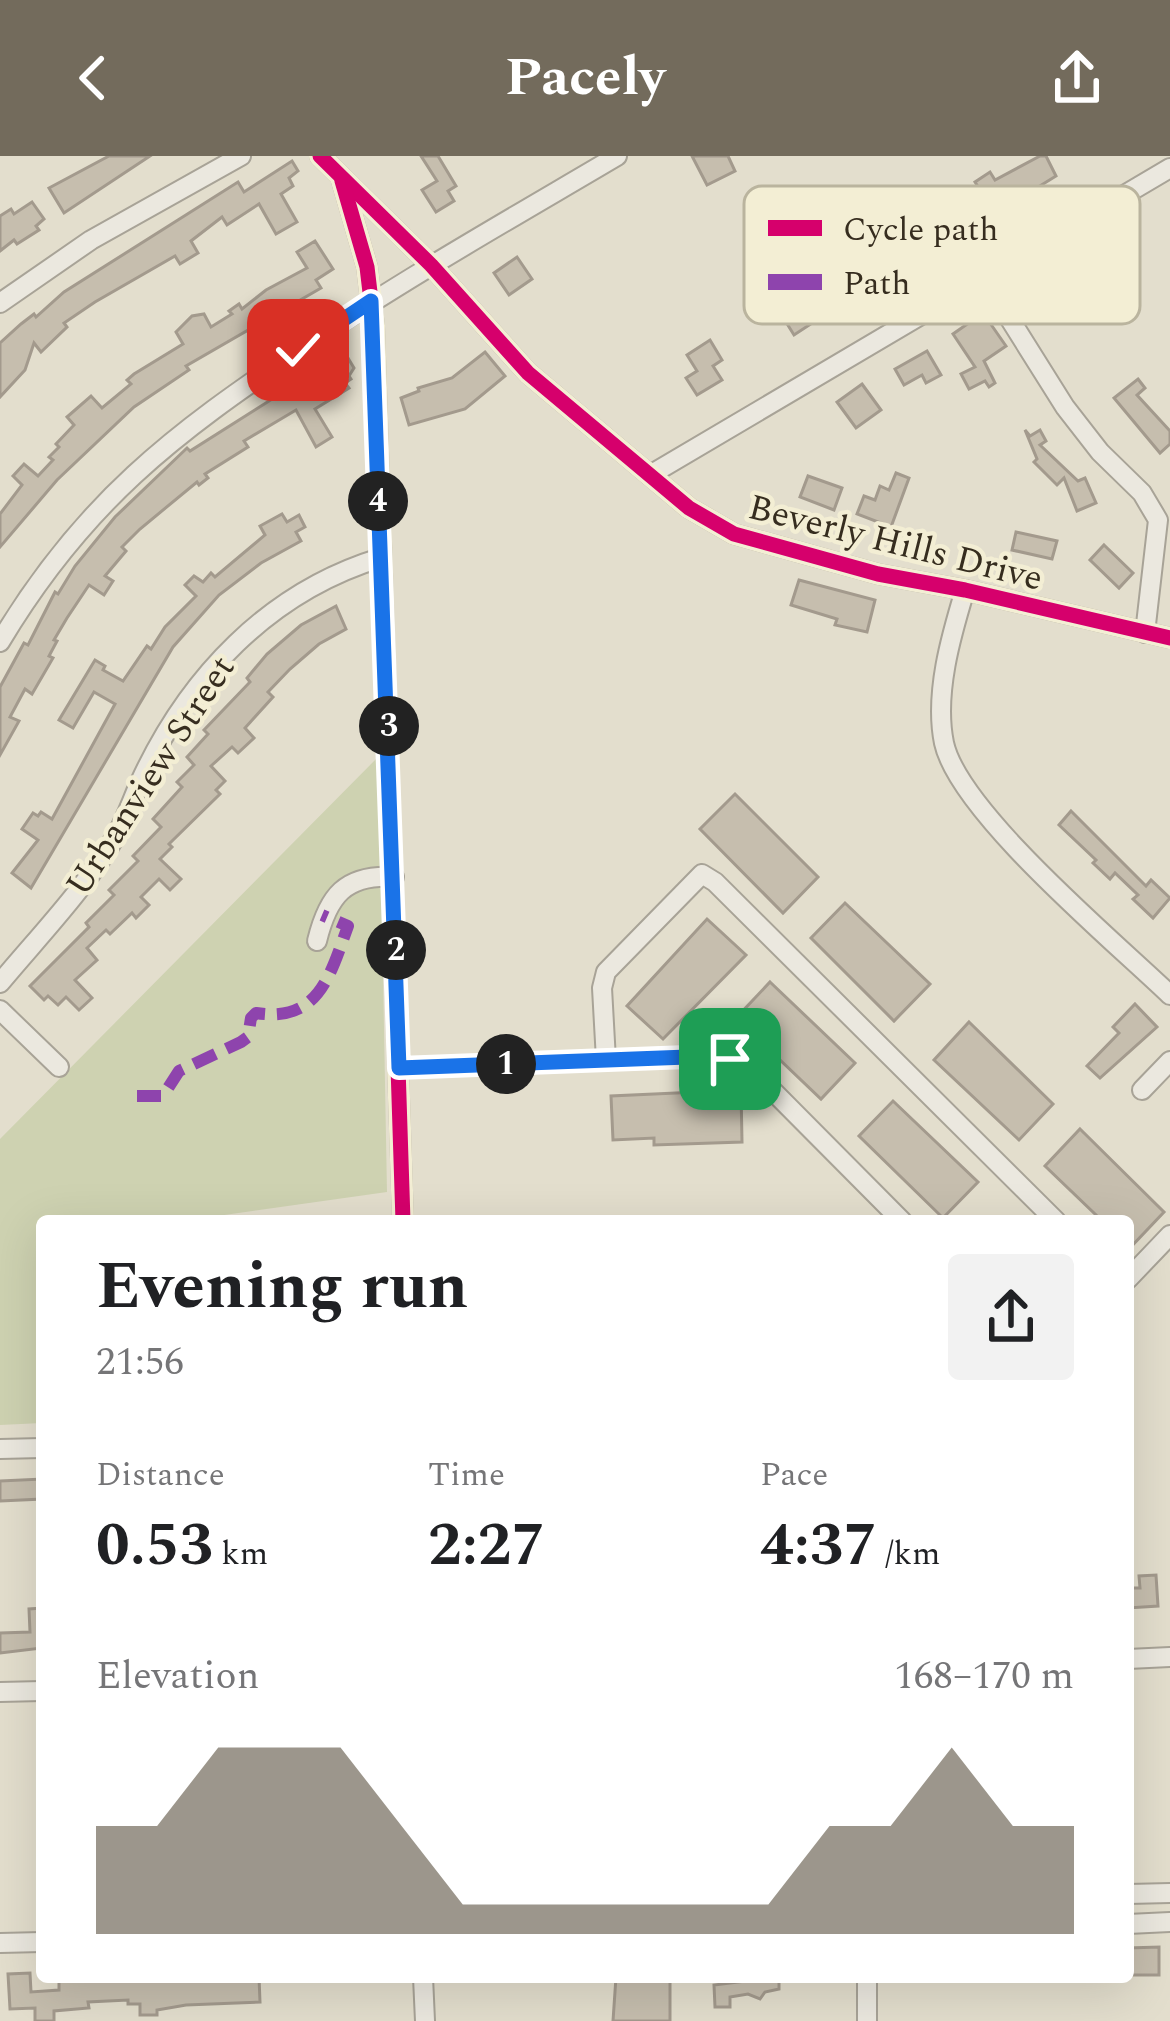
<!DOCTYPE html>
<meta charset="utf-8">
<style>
body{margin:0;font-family:Spectral,serif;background:#f2f2f2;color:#202124;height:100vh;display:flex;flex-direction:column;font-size:45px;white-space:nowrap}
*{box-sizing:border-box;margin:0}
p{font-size:39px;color:#757577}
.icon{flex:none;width:66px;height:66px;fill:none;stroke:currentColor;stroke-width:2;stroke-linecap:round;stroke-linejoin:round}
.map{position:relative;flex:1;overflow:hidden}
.side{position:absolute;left:36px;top:1059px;width:1098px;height:768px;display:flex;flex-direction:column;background:#fff;border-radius:12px;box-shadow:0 12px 48px #0002}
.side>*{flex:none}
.pin{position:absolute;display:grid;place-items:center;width:102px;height:102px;color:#fff;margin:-51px;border-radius:24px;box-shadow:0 6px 18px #0006}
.km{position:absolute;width:60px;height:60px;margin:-30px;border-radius:50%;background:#222;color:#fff;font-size:33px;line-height:60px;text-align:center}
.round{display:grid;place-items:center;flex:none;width:126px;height:126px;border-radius:12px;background:#f2f2f2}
.head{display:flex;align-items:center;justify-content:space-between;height:204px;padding:0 60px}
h1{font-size:66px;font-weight:700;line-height:90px}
.metrics{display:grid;grid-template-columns:repeat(3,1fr);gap:18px;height:204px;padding:12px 60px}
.metrics div{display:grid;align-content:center}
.metrics b{font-size:60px;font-weight:700}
.metrics small{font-size:33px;font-weight:400}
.metrics p{font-size:33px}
.chart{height:336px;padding:24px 60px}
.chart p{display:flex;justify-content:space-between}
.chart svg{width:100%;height:216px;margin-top:12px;fill:#736b5c;opacity:.7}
header{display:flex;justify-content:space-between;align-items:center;height:156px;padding:0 60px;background:#736b5c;color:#fff;font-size:54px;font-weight:700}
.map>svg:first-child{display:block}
.green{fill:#ced2b1}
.building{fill:#c6beae;stroke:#a39a8d;stroke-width:3}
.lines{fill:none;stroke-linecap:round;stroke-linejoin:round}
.minor-casing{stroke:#a8a397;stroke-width:22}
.minor{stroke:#ebe8df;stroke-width:18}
.quiet{stroke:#8e44ad;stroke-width:12;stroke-dasharray:24 12;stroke-linecap:butt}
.cycleway-casing{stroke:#f3eed4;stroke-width:22}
.cycleway{stroke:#d6006c;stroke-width:15}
.route-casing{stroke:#fff;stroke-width:24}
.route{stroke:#1a73e8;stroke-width:15}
.labels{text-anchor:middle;stroke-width:9;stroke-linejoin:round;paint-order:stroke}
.street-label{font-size:36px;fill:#362d1f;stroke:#f3eed4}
.key{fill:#f3eed4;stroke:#bab49e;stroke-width:3}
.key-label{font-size:33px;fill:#362d1f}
</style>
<header><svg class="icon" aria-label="back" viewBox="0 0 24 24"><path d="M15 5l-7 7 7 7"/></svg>Pacely<svg class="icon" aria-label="share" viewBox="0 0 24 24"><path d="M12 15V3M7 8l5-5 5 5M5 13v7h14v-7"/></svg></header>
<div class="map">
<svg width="1170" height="1865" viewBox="0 0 1170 1865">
<rect width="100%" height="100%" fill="#e3decd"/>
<!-- green -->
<path class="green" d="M379,600L387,1036L182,1065H42V1267L0,1269V983Z"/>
<!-- building -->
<g class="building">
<path d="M109,0H150L64,57L49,32Z"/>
<path d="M421,0H438L456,30L448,35L454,45L436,56L422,34L437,25Z"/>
<path d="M692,0H728L735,15L707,29Z"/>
<path d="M1040,0H1046L1056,20L985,64L973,43L982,37L975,26L990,16L995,24Z"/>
<path d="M292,5L298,15L289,22L293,30L281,38L297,66L276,78L259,48L227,69L222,61L191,85L198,97L180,108L175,100L95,146L64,167L67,171L41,196L34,187L25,214L0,241V187L21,168L34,158L36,161L64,136L238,26L244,36Z"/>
<path d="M32,46L44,63L36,70L39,74L17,88L14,84L0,95V60L11,53L14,58Z"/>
<path d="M315,85L333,113L316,124L321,132L186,210L189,214L134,251L57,324L0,391V358L22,329L13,320L24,308L38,320L53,304L49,301L59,291L56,288L74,269L67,261L91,240L102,252L131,228L127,224L134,218L183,188L176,176L192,160L204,158L211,171L232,158L229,155L239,148L242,153L266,134L307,112L297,96Z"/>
<path d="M517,101L532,123L509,139L494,117Z"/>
<path d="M849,117L861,135L794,179L781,158Z"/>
<path d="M983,157L1006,190L984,205L995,227L989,231L985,225L969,233L961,218L975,211L953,178Z"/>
<path d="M710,184L722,204L713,210L722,224L697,239L686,222L697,215L687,199Z"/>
<path d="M927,195L941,219L926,227L922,219L904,229L895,213Z"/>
<path d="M485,196L505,220L465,253L409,269L401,242L419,235L418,232L452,222Z"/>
<path d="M345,197L354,212L349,220L351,223L345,227L349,232L315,253L332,281L316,291L296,254L244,285L248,291L205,318L208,322L199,329L197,326L140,373L122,391L126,395L105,420L113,425L104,439L89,429L67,462L54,484L57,485L49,500L53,502L32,538L25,533L10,561L19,565L0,599V531L24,487L28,489L55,436L58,438L75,410L115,361L187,292L190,295Z"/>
<path d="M1138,223L1145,232L1137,239L1170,275V288L1160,297L1114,242Z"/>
<path d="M862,228L881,254L856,272L837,246Z"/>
<path d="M1025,274L1030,280L1040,274L1046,285L1040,289L1078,325L1085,322L1096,347L1077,355L1064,322L1057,329L1034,306L1037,303Z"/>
<path d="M896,317L909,322L891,371L857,358L864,340L875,344L880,330L889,334Z"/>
<path d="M808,320L842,332L834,354L800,341Z"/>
<path d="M282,358L287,366L299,359L305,371L296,376L301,385L261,407L219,439L173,491L31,732L12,717L38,684L22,673L33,657L38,660L41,656L52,663L115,548L94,536L73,572L59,564L95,504L105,510L103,514L123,525L147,490L151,493L165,471L196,440L185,429L194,420L203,426L211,417L215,421L265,379L260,370Z"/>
<path d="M1016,376L1057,385L1052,403L1012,394Z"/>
<path d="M1104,389L1133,417L1119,432L1090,404Z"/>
<path d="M799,424L875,444L867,476L835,469L837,463L791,449Z"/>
<path d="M336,450L346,473L319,488L290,513L268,536L273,541L245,572L254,582L238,597L232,591L211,610L225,625L216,634L220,638L169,688L172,691L160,703L181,723L170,734L159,723L141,741L149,749L136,762L132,757L110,778L106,774L87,792L97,804L75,824L92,842L79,854L66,841L58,849L48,840L44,844L30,830L89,771L86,767L114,739L109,734L138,705L133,700L161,671L153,663L182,631L177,626L194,609L187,601L208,578L204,574L250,526L247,522L267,498L301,469Z"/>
<path d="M735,638L818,721L783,757L700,673Z"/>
<path d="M1071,655L1146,730L1151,724L1170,742L1153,762L1133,743L1138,739L1115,717L1110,723L1093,707L1096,704L1059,669Z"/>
<path d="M845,747L930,828L894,865L811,782Z"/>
<path d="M707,763L746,799L663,883L627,850Z"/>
<path d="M770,826L855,907L821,943L736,862Z"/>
<path d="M1135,848L1157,871L1100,922L1087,910L1119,877L1113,871Z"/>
<path d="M969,866L1053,948L1019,984L934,904Z"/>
<path d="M741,934L742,986L654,989V982L613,984L611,940Z"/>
<path d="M893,945L978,1026L943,1062L859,980Z"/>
<path d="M1080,973L1164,1056L1128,1094V1065H1092L1096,1059L1045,1010Z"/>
<path d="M42,1323V1343L0,1345V1325Z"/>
<path d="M1156,1419L1158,1450L1128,1452V1432H1140L1139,1420Z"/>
<path d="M42,1452V1492L0,1497V1477L30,1476L29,1453Z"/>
<path d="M1159,1791V1819H1128V1792Z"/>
<path d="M30,1817L31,1836L59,1834V1824H99V1821H259L260,1846L186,1849L157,1854V1859H140V1848H128V1844L88,1846L89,1852L54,1855V1865H35V1852L10,1853L8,1818Z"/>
<path d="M616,1821H670V1865H613Z"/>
<path d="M779,1821V1833L765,1836L760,1843L748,1838L730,1841V1851H715L714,1829Z"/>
</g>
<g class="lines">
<defs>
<g id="minor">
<path d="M320,0L431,109L528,217L689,352L734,378L878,418L965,434L1170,482"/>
<path d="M342,25L367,111L374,170L403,1065"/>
<path d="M984,122L1065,251L1100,296L1142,337L1158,364L1145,477"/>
<path d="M0,147L91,84L241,0"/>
<path d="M650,319L1170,12"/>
<path d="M965,434C951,480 934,538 944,587C959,656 1115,786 1170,839"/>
<path d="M0,486C83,347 173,278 305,190C406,122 512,62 617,0"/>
<path d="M317,785C328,740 345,718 394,721"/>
<path d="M0,827C40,779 87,731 118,676C127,660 133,642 140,626C188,521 269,436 380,402"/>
<path d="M0,854L59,911"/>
<path d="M606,904L602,832L606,816L702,718L715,726L1056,1065"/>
<path d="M399,912L714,900L747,909L902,1065"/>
<path d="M1142,934L1170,905"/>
<path d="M1128,1123L1170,1079"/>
<path d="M0,1293L42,1292"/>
<path d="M1128,1503L1170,1501"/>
<path d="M0,1536L42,1535"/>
<path d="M1128,1738L1170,1737"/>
<path d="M1128,1768L1170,1766"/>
<path d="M0,1787L42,1786"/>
<path d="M423,1821L425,1865"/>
<path d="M867,1821V1865"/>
</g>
</defs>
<!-- minor casing -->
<use href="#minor" class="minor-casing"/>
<!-- minor -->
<use href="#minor" class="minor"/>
<!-- quiet -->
<path class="quiet" d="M137,940H163L179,915L241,886L248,881L251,862L256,857C319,867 330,819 348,770L322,759"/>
<defs>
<g id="cycleway">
<path d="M320,0L431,109L528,217L689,352L734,378L878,418L965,434L1170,482"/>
<path d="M342,25L367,111L374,170L403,1065"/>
</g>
</defs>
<!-- cycleway casing -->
<use href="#cycleway" class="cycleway-casing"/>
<!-- cycleway -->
<use href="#cycleway" class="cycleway"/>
</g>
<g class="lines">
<defs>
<path id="route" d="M298,194L371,145L399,912L714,900L730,903"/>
</defs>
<!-- route casing -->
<use href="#route" class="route-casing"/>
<!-- route -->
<use href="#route" class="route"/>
</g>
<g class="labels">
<!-- street labels -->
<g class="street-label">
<text transform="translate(896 385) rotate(14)" y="13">Beverly Hills Drive</text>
<text transform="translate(149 619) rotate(-57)" y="13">Urbanview Street</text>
</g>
</g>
<!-- legend -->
<rect x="744" y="30" width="396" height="138" rx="18" class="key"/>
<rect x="768" y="64" width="54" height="16" fill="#d6006c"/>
<rect x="768" y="118" width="54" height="16" fill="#8e44ad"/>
<g class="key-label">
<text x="843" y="84">Cycle path</text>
<text x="843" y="138">Path</text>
</g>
</svg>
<div class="pin" style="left:730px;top:903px;background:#1e9e55"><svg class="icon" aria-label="arrive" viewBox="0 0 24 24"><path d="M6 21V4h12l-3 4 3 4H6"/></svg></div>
<div class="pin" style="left:298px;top:194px;background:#d93025"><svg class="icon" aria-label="check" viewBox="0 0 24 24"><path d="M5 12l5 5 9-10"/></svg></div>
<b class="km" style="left:506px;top:908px">1</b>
<b class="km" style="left:396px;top:794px">2</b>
<b class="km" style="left:389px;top:570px">3</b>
<b class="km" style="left:378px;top:345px">4</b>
<section class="side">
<div class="head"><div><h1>Evening run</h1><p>21:56</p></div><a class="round"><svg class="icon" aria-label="share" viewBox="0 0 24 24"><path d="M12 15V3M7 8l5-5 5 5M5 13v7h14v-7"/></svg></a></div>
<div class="metrics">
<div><p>Distance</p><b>0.53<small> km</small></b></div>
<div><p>Time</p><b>2:27</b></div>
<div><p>Pace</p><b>4:37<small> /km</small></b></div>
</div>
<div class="chart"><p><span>Elevation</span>168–170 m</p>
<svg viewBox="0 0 160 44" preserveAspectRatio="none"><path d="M0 44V22L10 22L20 6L30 6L40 6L50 22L60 38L70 38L80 38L90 38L100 38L110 38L120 22L130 22L140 6L150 22L160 22V44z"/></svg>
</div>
</section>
</div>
